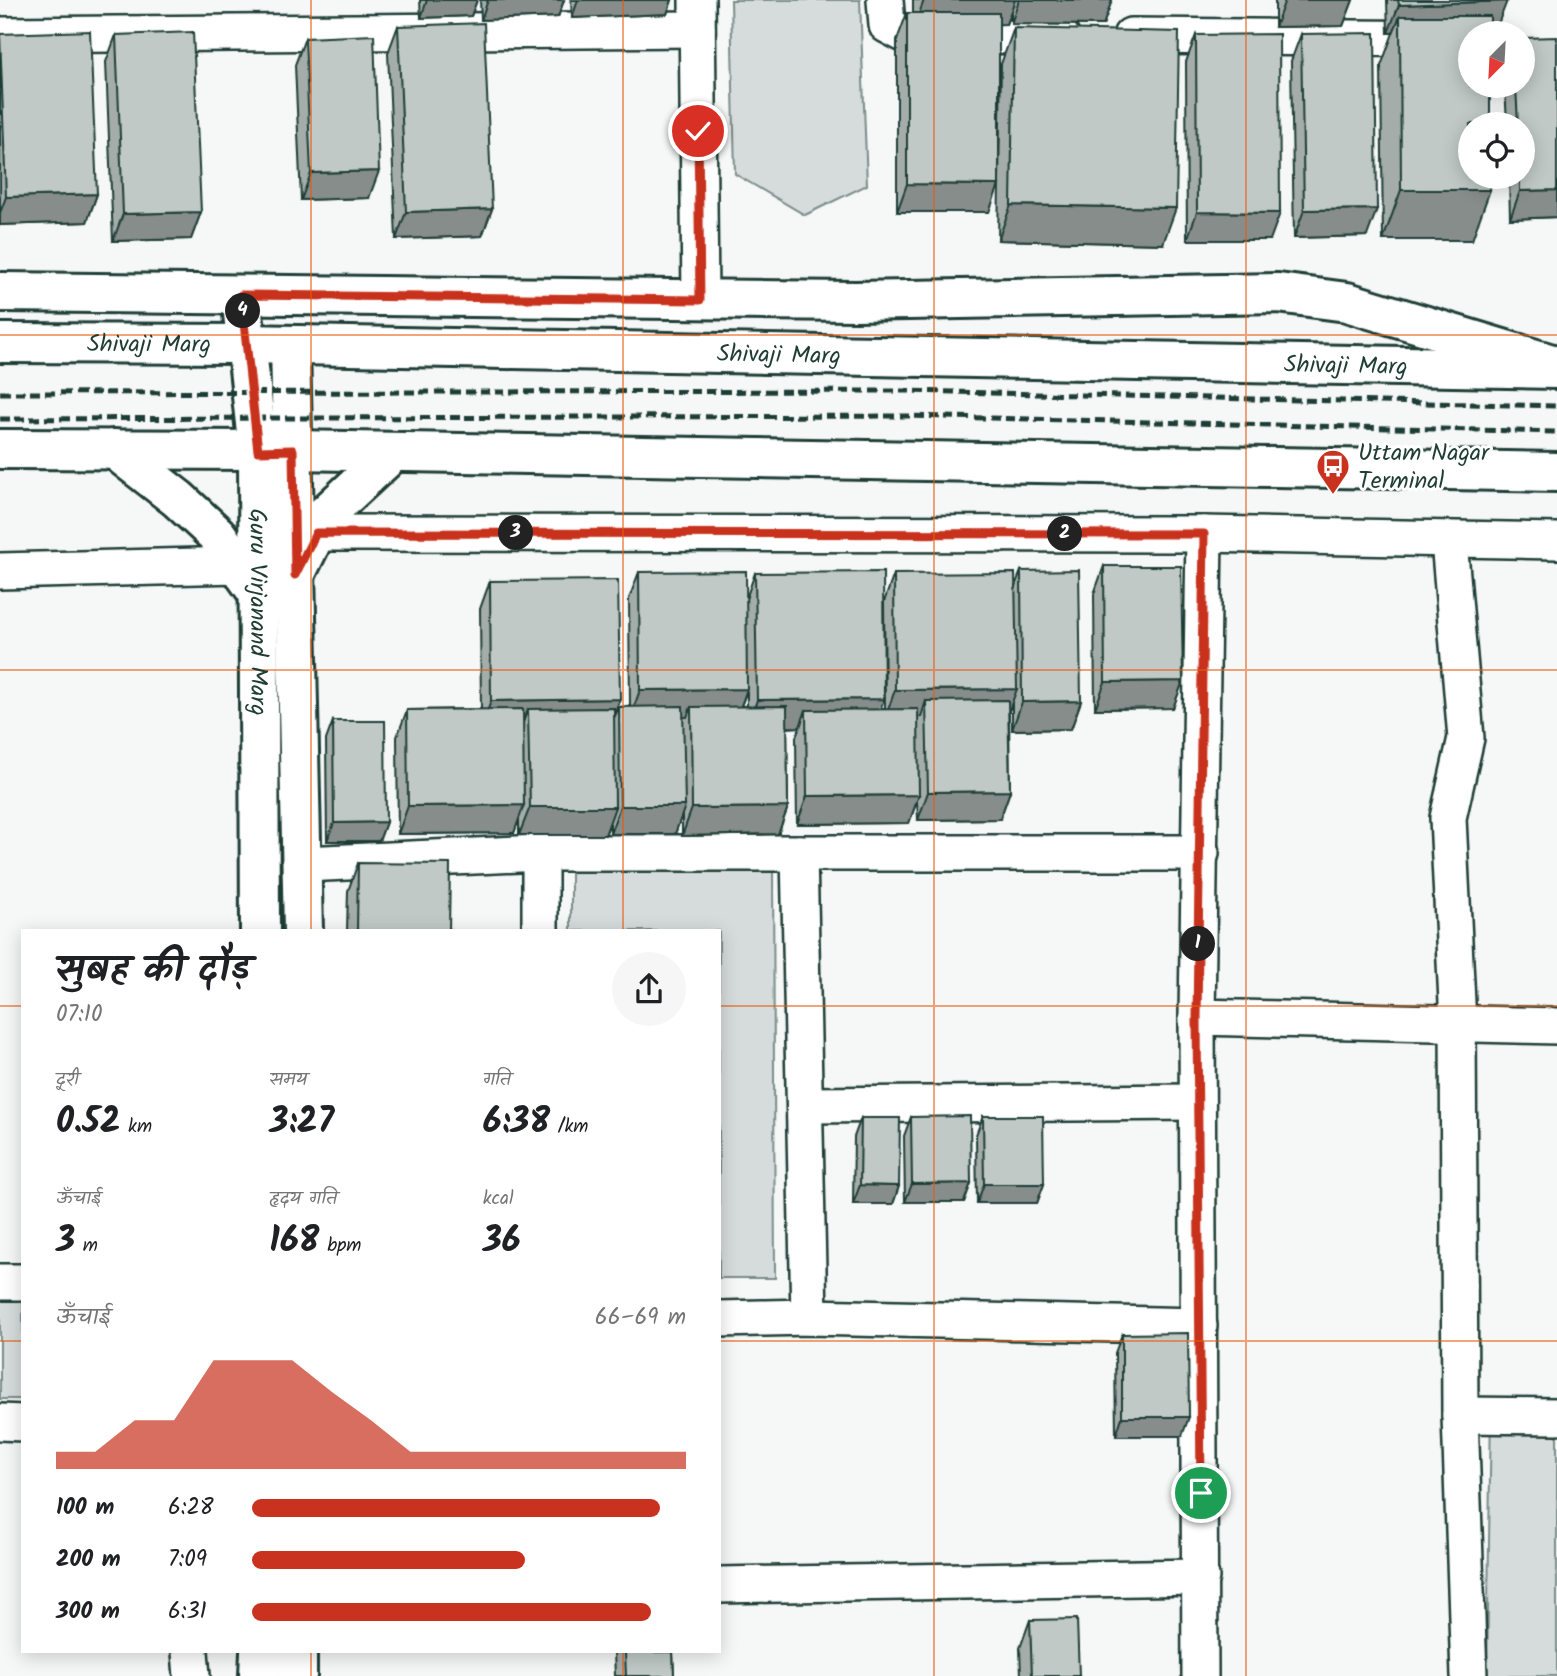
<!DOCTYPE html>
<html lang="hi">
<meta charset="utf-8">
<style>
body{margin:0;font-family:Kalam,"Playpen Sans Deva",sans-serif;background:#f6f6f6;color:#202124;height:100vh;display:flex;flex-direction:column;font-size:26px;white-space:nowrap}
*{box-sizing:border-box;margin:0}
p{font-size:23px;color:#757577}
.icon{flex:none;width:38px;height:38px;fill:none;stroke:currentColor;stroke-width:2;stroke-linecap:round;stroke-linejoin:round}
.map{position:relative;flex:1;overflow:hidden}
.details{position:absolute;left:21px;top:929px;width:700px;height:724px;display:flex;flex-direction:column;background:#fff;border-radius:0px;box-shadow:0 4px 18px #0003}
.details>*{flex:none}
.needle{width:46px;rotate:204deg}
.tools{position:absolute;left:1458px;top:21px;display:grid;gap:14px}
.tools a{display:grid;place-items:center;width:77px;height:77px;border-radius:50%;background:#fff;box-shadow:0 4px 18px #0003;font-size:35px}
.pin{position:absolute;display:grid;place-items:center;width:60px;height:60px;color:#fff;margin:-30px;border:4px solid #fff;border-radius:50%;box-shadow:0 2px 7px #0007}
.km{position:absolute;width:35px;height:35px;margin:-18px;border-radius:50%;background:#222;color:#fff;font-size:19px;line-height:35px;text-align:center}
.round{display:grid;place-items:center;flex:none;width:74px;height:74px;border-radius:37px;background:#f6f6f6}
.head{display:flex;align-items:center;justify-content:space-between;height:119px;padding:0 35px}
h1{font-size:38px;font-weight:600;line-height:52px}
.stats{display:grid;grid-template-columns:repeat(3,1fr);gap:10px;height:119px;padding:7px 35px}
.stats div{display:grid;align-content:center}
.stats b{font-size:35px;font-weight:600}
.stats small{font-size:19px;font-weight:400}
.stats p{font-size:19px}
.chart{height:196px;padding:14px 35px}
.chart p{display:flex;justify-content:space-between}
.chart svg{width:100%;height:126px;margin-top:7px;fill:#c8321e;opacity:.7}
ul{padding:0 35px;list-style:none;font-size:23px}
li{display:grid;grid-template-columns:112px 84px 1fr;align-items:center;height:52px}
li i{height:18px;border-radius:9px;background:#c8321e}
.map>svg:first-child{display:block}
.green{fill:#d6dcdb;stroke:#7a8c88;stroke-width:2}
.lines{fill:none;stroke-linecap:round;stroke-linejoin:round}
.street-casing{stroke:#1f3d34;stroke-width:40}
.secondary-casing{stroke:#1f3d34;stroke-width:44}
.primary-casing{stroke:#1f3d34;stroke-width:44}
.street{stroke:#fff;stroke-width:35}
.secondary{stroke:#fff;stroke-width:38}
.primary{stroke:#fff;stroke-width:38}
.rail{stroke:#1f3d34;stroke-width:5;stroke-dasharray:10 5;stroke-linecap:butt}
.wall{fill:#a5adaa;stroke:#1f3d34;stroke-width:2;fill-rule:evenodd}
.shaded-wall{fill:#868d8b;stroke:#1f3d34;stroke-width:2}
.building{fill:#c0c9c6;stroke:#1f3d34;stroke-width:2}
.route-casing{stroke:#fff;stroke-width:14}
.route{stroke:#c8321e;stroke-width:9}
.grid{fill:none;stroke:#e8590c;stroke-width:2;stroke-opacity:0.55}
.labels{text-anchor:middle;stroke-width:6;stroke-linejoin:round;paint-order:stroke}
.street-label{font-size:24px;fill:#1f3d34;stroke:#fff}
.poi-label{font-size:24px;fill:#1f3d34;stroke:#fff;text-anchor:start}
</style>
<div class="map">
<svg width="1557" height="1676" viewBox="0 0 1557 1676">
<rect width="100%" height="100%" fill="#f6f7f7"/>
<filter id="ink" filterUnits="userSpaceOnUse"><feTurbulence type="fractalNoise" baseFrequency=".0143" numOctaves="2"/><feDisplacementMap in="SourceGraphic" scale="14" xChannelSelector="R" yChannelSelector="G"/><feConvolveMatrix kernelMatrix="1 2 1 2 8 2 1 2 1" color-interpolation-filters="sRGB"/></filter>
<g filter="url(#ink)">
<!-- green -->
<g class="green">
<path d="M731,0H860L867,185L805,215L735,174Z"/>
<path d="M571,871H773L775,1278H719V931H571Z"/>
<rect x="0" y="1300" width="23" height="99"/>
<path d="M1491,1409L1557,1412V1676H1487Z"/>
</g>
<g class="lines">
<defs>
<g id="street">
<path d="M697,0L700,300"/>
<path d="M885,0L887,25L906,35L1061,36"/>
<path d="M0,35L697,29"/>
<path d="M1131,36L1470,39"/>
<path d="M315,533L1204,534L1197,1017L1200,1676"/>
<path d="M1204,534L1557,541"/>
<path d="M1449,541L1466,738L1448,818L1458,1023L1460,1415L1469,1676"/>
<path d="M0,571L238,565"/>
<path d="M540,853V931"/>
<path d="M799,853L809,1317"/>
<path d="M304,864L540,853H1201"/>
<path d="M1197,1017L1557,1026"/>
<path d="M807,1105L1197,1102"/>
<path d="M0,1282H23"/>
<path d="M719,1319L809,1317L1199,1326"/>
<path d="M1460,1415L1557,1416"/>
<path d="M0,1422L23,1423"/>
<path d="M719,1585L1201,1577"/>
<path d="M190,1652L192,1676"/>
</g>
<g id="secondary">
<path d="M0,292L856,301L1278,293L1347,302L1552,364"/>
<path id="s1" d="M241,295L258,451L260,931"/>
<path d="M290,345L303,931"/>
<path d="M259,1676L260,1652"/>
<path d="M297,1676V1652"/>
</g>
<g id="primary">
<path id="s2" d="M0,343L246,344L1557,369"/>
<path d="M0,449L293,450L1557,472"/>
<path d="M114,449L178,499L217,535L258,593"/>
<path d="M295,575L324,516L392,453"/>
</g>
</defs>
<!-- street casing -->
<use href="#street" class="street-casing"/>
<!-- secondary casing -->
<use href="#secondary" class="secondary-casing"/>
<!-- primary casing -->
<use href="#primary" class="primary-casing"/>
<!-- street -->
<use href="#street" class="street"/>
<!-- secondary -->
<use href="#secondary" class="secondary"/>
<!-- primary -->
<use href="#primary" class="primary"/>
<!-- rail -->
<g class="rail">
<path d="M0,393L908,391L1557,406"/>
<path d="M0,419L908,416L1557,432"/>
</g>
</g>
<!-- wall -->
<g class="wall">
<path d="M420,0H477L471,16L421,18Z"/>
<path d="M480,0H564L558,17L481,20Z"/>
<path d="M571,0H672L667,14L572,18Z"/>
<path d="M913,0H1112L1103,25L1011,24V12L1006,24H999L989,212H897V40L907,13H913Z"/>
<path d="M1275,0H1353L1343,26L1275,27Z"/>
<path d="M1387,0H1506L1496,29H1490L1472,240H1383L1381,66L1393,33H1388Z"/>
<path d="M398,26L492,209L482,236L396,239L388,53Z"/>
<path d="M1014,28L1163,244L998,240L1001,64Z"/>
<path d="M0,34L97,194L87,222L0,225Z"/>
<path d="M1301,34L1367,236L1294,238L1291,61Z"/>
<path d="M116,35L201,212L191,239L113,241L106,62Z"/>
<path d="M1196,35L1270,240H1187L1186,62Z"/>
<path d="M305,38L369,198L301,200L295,65Z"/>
<path d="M1505,86H1522L1557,217L1510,219L1509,177H1522V124H1507Z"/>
<path d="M1104,566L1183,681L1173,708L1095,709L1094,594Z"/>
<path d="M1021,571L1081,701L1071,729L1012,730V701L1009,711L1010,791L1000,819L918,820L917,801L909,823L797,824L796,737L800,727L787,728L788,807L778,834L682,836V814L675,834H610V823L605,835H519V819L514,833L398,834L397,737L407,710L481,709L480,609L490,581L620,699L614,715V718L619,707L630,706L629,599L639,572L746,599L755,573L881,709H885L884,602L894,574L1015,586ZM747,691V706H741Z"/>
<path d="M333,721L386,822L379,841H327L326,740Z"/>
<path d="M358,863L449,931H347L348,891Z"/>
<path d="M983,1116L1044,1184L1037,1203H977L976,1135Z"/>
<path d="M911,1117L971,1183L964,1202H905L904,1136Z"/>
<path d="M861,1118L899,1186L893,1204H853L854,1137Z"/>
<path d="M1122,1334L1182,1436H1116L1115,1353Z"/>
<path d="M1030,1620L1079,1676H1021L1020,1648Z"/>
<path d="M614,1652H673L674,1676H615Z"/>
</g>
<!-- shaded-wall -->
<g class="shaded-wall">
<path d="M427,0H477L471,16L421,18Z"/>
<path d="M488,0H564L558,17L481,20Z"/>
<path d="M578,0H672L667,14L572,18Z"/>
<path d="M924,0H1015L1006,24L914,28Z"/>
<path d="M1019,0H1112L1103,25L1011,24Z"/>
<path d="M1285,0H1353L1343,26L1275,27Z"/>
<path d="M1507,1L1496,29L1400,32V16L1393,33H1388L1399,5Z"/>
<path d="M379,171L369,198L301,200L311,173Z"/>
<path d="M907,184L999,185L989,212H897Z"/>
<path d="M1401,190H1490L1472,240H1383Z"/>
<path d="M1557,190V217L1510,219L1520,191Z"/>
<path d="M97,194L87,222L0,225V213L6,197Z"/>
<path d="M1011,205L1176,208L1163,244L998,240Z"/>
<path d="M492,209L482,236L396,239L406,212Z"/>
<path d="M1377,209L1367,236L1294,238L1304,210Z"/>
<path d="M201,212L191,239L113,241L123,214Z"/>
<path d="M1197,212L1280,213L1270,240H1187Z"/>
<path d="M1183,681L1173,708L1095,709L1105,682Z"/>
<path d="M747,689L737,717L691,707L687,717L630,718L640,690Z"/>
<path d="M1017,689L1007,716L926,701L921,717L885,718L895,690Z"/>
<path d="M620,699L610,727L528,709L521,728H481L491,701Z"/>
<path d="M884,699L874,727L806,710L800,727L747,728L757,700Z"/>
<path d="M1081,701L1071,729L1012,730L1022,702Z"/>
<path d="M1010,791L1000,819L918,820L928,792Z"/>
<path d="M919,795L909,823L797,824L807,796Z"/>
<path d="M524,805L514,833L398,834L408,806Z"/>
<path d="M620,806H685L675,834H610Z"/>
<path d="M530,807H615L605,835H519Z"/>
<path d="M788,807L778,834L682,836L692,808Z"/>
<path d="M386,822L379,841H327L334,823Z"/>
<path d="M971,1183L964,1202H905L912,1184Z"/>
<path d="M984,1184H1044L1037,1203H977Z"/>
<path d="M860,1185L899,1186L893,1204H853Z"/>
<path d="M1122,1417H1189L1182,1436H1116Z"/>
</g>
<!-- building -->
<g class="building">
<path d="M1398,0H1506L1507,1L1399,5Z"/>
<path d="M907,13H999V185L907,184Z"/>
<path d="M1400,16H1490V33H1470V86H1490V124H1470V177H1490V190H1401Z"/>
<path d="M484,23L492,209L406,212L398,26Z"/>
<path d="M1014,28L1179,32L1176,208L1011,205Z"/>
<path d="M90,31L97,194L6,197L0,34Z"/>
<path d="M193,32L201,212L123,214L116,35Z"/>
<path d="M1375,33L1377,209L1304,210L1301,34Z"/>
<path d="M1279,34L1280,213L1197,212L1196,35Z"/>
<path d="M374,35L379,171L311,173L305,38Z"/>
<path d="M1557,37V190L1520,191V177H1522V124H1518L1516,86H1522V38Z"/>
<path d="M1104,566H1181L1183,681L1105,682Z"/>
<path d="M1079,570L1081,701L1022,702L1021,571Z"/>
<path d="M746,571L747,689L640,690L639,572Z"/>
<path d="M883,572L884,699L757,700L755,573Z"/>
<path d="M1015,573L1017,689L895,690L894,574Z"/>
<path d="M618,580L620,699L491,701L490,581Z"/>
<path d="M1008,700L1010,791L928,792L926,701Z"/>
<path d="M683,706L685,806H620L619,707Z"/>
<path d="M787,706L788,807L692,808L691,707Z"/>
<path d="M614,708L615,807H530L528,709Z"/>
<path d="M523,709L524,805L408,806L407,710Z"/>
<path d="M918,709L919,795L807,796L806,710Z"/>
<path d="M333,721H385L386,822L334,823Z"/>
<path d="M358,863L450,864L449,931H357Z"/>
<path d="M970,1116L971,1183L912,1184L911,1117Z"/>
<path d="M983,1116H1043L1044,1184H984Z"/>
<path d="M861,1118H900L899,1186L860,1185Z"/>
<path d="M1188,1333L1189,1417H1122V1334Z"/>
<path d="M1077,1619L1079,1676H1032L1030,1620Z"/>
<path d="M625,1652H673L674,1676H626Z"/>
</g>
</g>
<g class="lines" filter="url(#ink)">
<defs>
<path id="route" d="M698,131L700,300L241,295L258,451L293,450L295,575L316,533L1204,534L1197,1017L1201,1493"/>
</defs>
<!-- route casing -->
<use href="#route" class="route-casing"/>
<!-- route -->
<use href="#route" class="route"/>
</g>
<!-- grid -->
<path class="grid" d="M311,0V931M623,0V931M934,0V1676M1246,0V1676M0,335H1557M0,670H1557M0,1006H23M719,1006H1557M0,1341H23M719,1341H1557M311,1652V1676M623,1652V1676"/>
<!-- icons -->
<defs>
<symbol id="bus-pin" viewBox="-11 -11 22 30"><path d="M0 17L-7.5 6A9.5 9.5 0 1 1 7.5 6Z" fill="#c8321e" stroke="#fff"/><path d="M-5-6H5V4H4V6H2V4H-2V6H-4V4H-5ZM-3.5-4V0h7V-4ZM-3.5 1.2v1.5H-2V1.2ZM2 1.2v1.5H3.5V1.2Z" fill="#fff"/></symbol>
</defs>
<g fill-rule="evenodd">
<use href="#bus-pin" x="1314" y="447" width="38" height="52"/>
</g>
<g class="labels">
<!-- street labels -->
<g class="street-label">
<text dy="8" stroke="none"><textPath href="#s2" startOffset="149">Shivaji Marg</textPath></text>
<text dy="8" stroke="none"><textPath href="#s2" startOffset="779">Shivaji Marg</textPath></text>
<text dy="8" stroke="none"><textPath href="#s2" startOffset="1346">Shivaji Marg</textPath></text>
<text dy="8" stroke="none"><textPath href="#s1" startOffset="318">Guru Virjanand Marg</textPath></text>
</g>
<!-- poi labels -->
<g class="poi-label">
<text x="1358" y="460">Uttam Nagar<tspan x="1358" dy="28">Terminal</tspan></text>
</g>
</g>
</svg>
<div class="tools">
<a><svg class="needle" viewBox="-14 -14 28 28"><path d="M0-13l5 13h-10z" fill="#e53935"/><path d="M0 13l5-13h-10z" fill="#757577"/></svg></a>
<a><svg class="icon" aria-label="locate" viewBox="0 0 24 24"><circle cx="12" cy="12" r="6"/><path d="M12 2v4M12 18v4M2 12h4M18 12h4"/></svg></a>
</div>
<div class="pin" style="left:1201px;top:1493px;background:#1e9e55"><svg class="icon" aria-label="arrive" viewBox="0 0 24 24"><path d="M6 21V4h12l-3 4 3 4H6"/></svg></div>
<div class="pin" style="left:698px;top:131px;background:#d93025"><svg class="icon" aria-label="check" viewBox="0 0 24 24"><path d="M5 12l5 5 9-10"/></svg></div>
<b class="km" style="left:1198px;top:944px">1</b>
<b class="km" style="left:1065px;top:534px">2</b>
<b class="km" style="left:516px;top:533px">3</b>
<b class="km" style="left:243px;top:311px">4</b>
<section class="details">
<div class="head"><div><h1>सुबह की दौड़</h1><p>07:10</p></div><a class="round"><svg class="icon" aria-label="share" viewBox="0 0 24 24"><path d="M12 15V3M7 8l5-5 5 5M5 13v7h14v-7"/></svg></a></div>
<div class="stats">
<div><p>दूरी</p><b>0.52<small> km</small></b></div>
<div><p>समय</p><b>3:27</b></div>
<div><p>गति</p><b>6:38<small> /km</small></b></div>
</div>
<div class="stats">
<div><p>ऊँचाई</p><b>3<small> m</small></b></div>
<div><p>हृदय गति</p><b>168<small> bpm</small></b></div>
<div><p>kcal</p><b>36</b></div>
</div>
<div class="chart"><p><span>ऊँचाई</span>66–69 m</p>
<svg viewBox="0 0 160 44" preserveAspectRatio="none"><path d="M0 44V38L10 38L20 27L30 27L40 6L50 6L60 6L70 17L80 27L90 38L100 38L110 38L120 38L130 38L140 38L150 38L160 38V44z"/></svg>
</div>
<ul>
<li><b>100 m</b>6:28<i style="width:94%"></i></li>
<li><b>200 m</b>7:09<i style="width:63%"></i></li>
<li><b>300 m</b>6:31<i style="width:92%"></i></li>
</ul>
</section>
</div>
